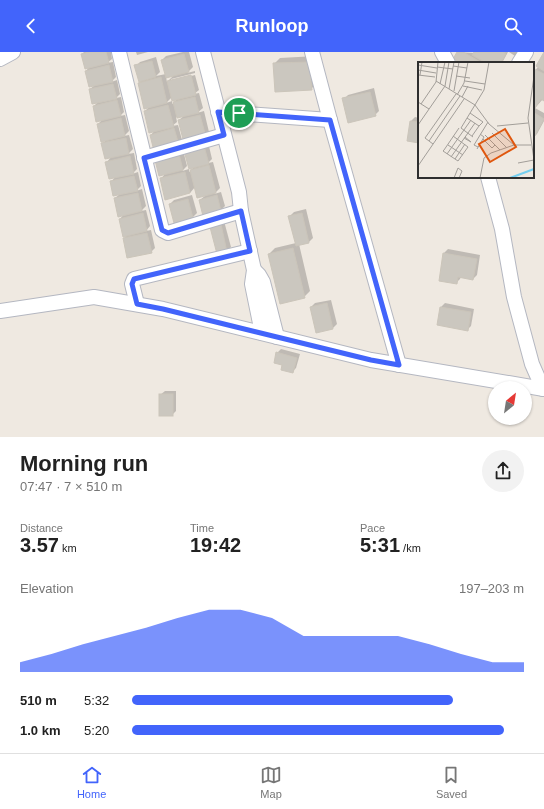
<!DOCTYPE html>
<meta charset="utf-8">
<style>
body{margin:0;font-family:Arial,sans-serif;background:#f2f2f2;color:#222;height:100vh;display:flex;flex-direction:column;font-size:15px;white-space:nowrap}
*{box-sizing:border-box;margin:0}
p{font-size:13px;color:#767676}
.icon{flex:none;width:22px;height:22px;fill:none;stroke:currentColor;stroke-width:2;stroke-linecap:round;stroke-linejoin:round}
.map{position:relative;height:385px;overflow:hidden}
.side{display:flex;flex-direction:column;background:#fff;flex:1}
.side>*{flex:none}
.needle{width:26px;rotate:30deg}
.tools{position:absolute;left:488px;top:329px;display:grid;gap:8px}
.tools a{display:grid;place-items:center;width:44px;height:44px;border-radius:50%;background:#fff;box-shadow:0 1px 3px #0004;font-size:20px}
.pin{position:absolute;display:grid;place-items:center;width:34px;height:34px;color:#fff;margin:-17px;border:2px solid #fff;border-radius:50%;box-shadow:0 1px 4px #0007}
.round{display:grid;place-items:center;flex:none;width:42px;height:42px;border-radius:21px;background:#f2f2f2}
.headline{display:flex;align-items:center;justify-content:space-between;height:68px;padding:0 20px}
h1{font-size:22px;font-weight:600;line-height:30px}
.metrics{display:grid;grid-template-columns:repeat(3,1fr);gap:6px;height:68px;padding:4px 20px}
.metrics div{display:grid;align-content:center}
.metrics b{font-size:20px;font-weight:600}
.metrics small{font-size:11px;font-weight:400}
.metrics p{font-size:11px}
.chart{height:112px;padding:8px 20px}
.chart p{display:flex;justify-content:space-between}
.chart svg{width:100%;height:72px;margin-top:4px;fill:#4264fb;opacity:.7}
ul{padding:0 20px;list-style:none;font-size:13px}
li{display:grid;grid-template-columns:64px 48px 1fr;align-items:center;height:30px}
li i{height:10px;border-radius:5px;background:#4264fb}
header{display:flex;justify-content:space-between;align-items:center;height:52px;padding:0 20px;background:#4264fb;color:#fff;font-size:18px;font-weight:600}
.tab-bar{display:flex;justify-content:space-around;align-items:center;height:56px;border-top:1px solid #e0e0e0;background:#fff;font-size:11px;color:#767676}
.tab-bar a{display:grid;justify-items:center;gap:2px}
.tab-bar .on{color:#4264fb}
.map>svg:first-child{display:block}
.shadow{fill:#0003;fill-rule:evenodd}
.building{fill:#cbc7bf;stroke:#cbc5ba}
.lines{fill:none;stroke-linecap:round;stroke-linejoin:round}
.minor-casing{stroke:#b4b7c1;stroke-width:16}
.minor{stroke:#fff;stroke-width:14}
.route-casing{stroke:#fff;stroke-width:8}
.route{stroke:#4264fb;stroke-width:5}
.inset-river{fill:none;stroke:#75cff0;stroke-width:2}
.inset-road{fill:none;stroke:#a29e99;stroke-width:1}
.view{fill:#df570e;fill-opacity:0.15;stroke:#df570e;stroke-width:2}
.inset-edge{fill:none;stroke:#2e2e2e;stroke-width:2}
</style>
<header><svg class="icon" aria-label="back" viewBox="0 0 24 24"><path d="M15 5l-7 7 7 7"/></svg>Runloop<svg class="icon" aria-label="search" viewBox="0 0 24 24"><circle cx="10" cy="10" r="6"/><path d="M15 15l6 6"/></svg></header>
<div class="map">
<svg width="544" height="385" viewBox="0 0 544 385">
<rect width="100%" height="100%" fill="#efe9e1"/>
<!-- shadow -->
<g class="shadow">
<path d="M84,0H111L112,7L107,11L113,10L116,25L111,30L117,28L120,42L116,46L121,45L124,60L120,64L125,63L129,79L124,84L129,83L133,97L128,102L134,101L137,117L132,122L138,120L141,134L136,139L142,137L146,154L141,159L146,158L150,174L146,179L151,178L155,196L151,200L124,187L128,182L120,167L124,162L115,146L120,142L111,130L116,124L107,110L111,105L102,92L107,87L98,72L103,67L94,54L98,50L90,37L95,33L86,19L90,14L82,2Z"/>
<path d="M136,0H148L137,3Z"/>
<path d="M183,0H189L193,15L187,21L195,19V21L171,27V29L195,23L199,38L194,42L199,41L203,56L197,61L204,59L209,80L205,84L179,68L185,63L176,65L177,70L172,74L178,73L182,88L178,92L151,83L155,78L145,59L150,54L139,32L143,27L136,14L140,10L156,5L160,20L156,24L166,22L162,8L166,4ZM174,23L167,30L166,25ZM172,45L178,46L172,52V49L166,51Z"/>
<path d="M458,0L475,1L508,0L502,11H458L459,9Z"/>
<path d="M509,0H523L518,6Z"/>
<path d="M544,2V48L543,47L535,56L544,61V69L537,82L533,86V21L538,15Z"/>
<path d="M316,4L317,31L311,37L274,12L280,6Z"/>
<path d="M374,36L379,59L375,63L344,47L348,43Z"/>
<path d="M415,65L419,66V89L411,69Z"/>
<path d="M208,90L212,107L208,111L213,110L220,136L214,142L221,140L225,154L221,158L200,148L206,143L195,135L190,141L161,127L183,98L187,114L182,119L189,117V120L195,114L190,115Z"/>
<path d="M192,143L197,161L193,165L170,152L174,148Z"/>
<path d="M306,157L313,186L309,190L299,192L310,239L304,245L269,202L275,196L296,191L290,164L294,160Z"/>
<path d="M224,169L231,195L227,199L211,175Z"/>
<path d="M448,197L480,203L477,223L473,227L461,225L460,227L456,231L444,201Z"/>
<path d="M331,248L337,272L333,276L311,255L315,251Z"/>
<path d="M445,251L474,257L471,274L467,278L441,255Z"/>
<path d="M281,297L300,302L296,316L292,320L284,312L277,301Z"/>
<path d="M165,339H176V359L172,363L160,343Z"/>
</g>
<!-- building -->
<g class="building">
<path d="M89,0H106L109,11L85,17L81,2Z"/>
<path d="M457,0H463L482,11H457L458,9L453,7Z"/>
<path d="M474,0H503L506,2L501,11H486L472,3Z"/>
<path d="M544,0V19L536,14Z"/>
<path d="M184,2L189,20L166,26L161,8Z"/>
<path d="M152,9L156,25L139,30L134,13Z"/>
<path d="M310,10L316,28L311,29L312,38L275,40L273,11Z"/>
<path d="M109,13L113,30L89,35L85,19Z"/>
<path d="M534,17L544,22V49L541,47L535,56L533,55V19Z"/>
<path d="M191,23L196,43L172,49L167,29Z"/>
<path d="M161,25L167,51L144,57L138,31Z"/>
<path d="M113,32L117,47L92,52L89,37Z"/>
<path d="M370,40L376,64L348,71L342,46Z"/>
<path d="M195,45L199,61L177,66L173,50Z"/>
<path d="M117,48L121,64L96,70L93,54Z"/>
<path d="M168,53L174,75L149,81L144,59Z"/>
<path d="M533,60L544,67L533,87Z"/>
<path d="M200,63L206,85L184,91L178,68Z"/>
<path d="M121,66L125,84L101,90L97,72Z"/>
<path d="M410,69L419,70V91L407,89Z"/>
<path d="M174,76L179,93L154,99L150,83Z"/>
<path d="M126,86L129,102L105,107L101,91Z"/>
<path d="M204,94L209,112L189,117L184,99Z"/>
<path d="M179,102L183,118L159,124L155,108Z"/>
<path d="M130,104L134,122L109,127L105,110Z"/>
<path d="M209,113L216,141L197,146L190,118Z"/>
<path d="M185,120L190,141L165,148L160,126Z"/>
<path d="M134,124L138,139L113,144L110,129Z"/>
<path d="M138,141L142,159L118,165L114,146Z"/>
<path d="M217,143L221,159L203,164L199,148Z"/>
<path d="M188,147L193,166L174,171L169,152Z"/>
<path d="M143,161L147,179L123,185L119,167Z"/>
<path d="M302,161L309,191L296,194L288,164Z"/>
<path d="M221,172L227,200L217,202L210,175Z"/>
<path d="M147,181L152,201L127,206L123,186Z"/>
<path d="M293,196L305,246L280,252L268,202Z"/>
<path d="M443,201L477,207L473,228L458,225L457,232L439,229Z"/>
<path d="M327,251L333,277L316,281L310,255Z"/>
<path d="M440,255L471,260L468,279L437,273Z"/>
<path d="M276,300L297,306L293,321L281,318L282,313L274,311Z"/>
<rect x="159" y="342" width="14" height="22"/>
</g>
<g class="lines">
<defs>
<g id="minor">
<path d="M119,0L162,178L168,181L241,159"/>
<path d="M203,0L239,140L241,159L254,218L252,232L262,281"/>
<path d="M312,0L330,68L399,313"/>
<path d="M442,0L448,11"/>
<path d="M0,7L13,0"/>
<path d="M519,11L526,0"/>
<path d="M218,60L330,68"/>
<path d="M144,106L224,83"/>
<path d="M488,125L502,177L514,245L532,312L543,337"/>
<path d="M254,218L259,223L263,230L277,285"/>
<path d="M137,252L132,232L134,227L250,199"/>
<path d="M0,259L94,245L163,257L371,308L544,337"/>
</g>
</defs>
<!-- minor casing -->
<use href="#minor" class="minor-casing"/>
<!-- minor -->
<use href="#minor" class="minor"/>
</g>
<g class="lines">
<defs>
<path id="route" d="M218,60L330,68L399,313L371,308L163,257L137,252L132,232L134,227L250,199L241,159L168,181L162,178L144,106L224,83Z"/>
</defs>
<!-- route casing -->
<use href="#route" class="route-casing"/>
<!-- route -->
<use href="#route" class="route"/>
</g>
<!-- overview -->
<g transform="translate(418 10)">
<rect width="116" height="116" fill="#efe9e1"/>
<path class="inset-river" d="M92,116L116,107"/>
<path class="inset-road" d="M0,3L19,6M35,4L49,6M19,5L35,7M0,8L18,11M0,13L17,15M2,13L4,0M38,14L52,16M116,14L110,56L116,98M18,19L57,43L71,62L96,83M47,19L67,22M22,22L27,0M45,24L64,28M31,27L36,0M36,29L41,0M39,33L46,21L50,0M44,35L50,24M0,40L11,47M3,42L18,20L20,0M52,51L65,60L61,64M49,56L61,64L54,74M0,63L27,24L31,0M79,64L110,61M43,66L66,28L71,0M43,66L55,75M74,71L89,86M67,73L82,88M35,74L50,85L40,99L25,89L26,88L41,66M46,76L53,80L47,75M65,77L74,86L77,83M11,79L42,34M15,82L7,76L38,32M30,83L45,93M60,85L56,83L70,60M59,87L66,75L62,72M29,92L53,58M33,95L57,61M37,97L47,82M100,101L116,98M0,104L46,37M36,116L40,106L44,109L41,116M62,116L66,96L73,91L96,83H113"/>
<path class="view" d="M87,67L98,85L72,100L61,82Z"/>
<rect width="116" height="116" class="inset-edge"/>
</g>
</svg>
<div class="tools">
<a><svg class="needle" viewBox="-14 -14 28 28"><path d="M0-13l5 13h-10z" fill="#e53935"/><path d="M0 13l5-13h-10z" fill="#767676"/></svg></a>
</div>
<div class="pin" style="left:239px;top:61px;background:#1e9e55"><svg class="icon" aria-label="arrive" viewBox="0 0 24 24"><path d="M6 21V4h12l-3 4 3 4H6"/></svg></div>
</div>
<section class="side">
<div class="headline"><div><h1>Morning run</h1><p>07:47 · 7 × 510 m</p></div><a class="round"><svg class="icon" aria-label="share" viewBox="0 0 24 24"><path d="M12 15V3M7 8l5-5 5 5M5 13v7h14v-7"/></svg></a></div>
<div class="metrics">
<div><p>Distance</p><b>3.57<small> km</small></b></div>
<div><p>Time</p><b>19:42</b></div>
<div><p>Pace</p><b>5:31<small> /km</small></b></div>
</div>
<div class="chart"><p><span>Elevation</span>197–203 m</p>
<svg viewBox="0 0 160 44" preserveAspectRatio="none"><path d="M0 44V38L10 33L20 27L30 22L40 17L50 11L60 6L70 6L80 11L90 22L100 22L110 22L120 22L130 27L140 33L150 38L160 38V44z"/></svg>
</div>
<ul>
<li><b>510 m</b>5:32<i style="width:82%"></i></li>
<li><b>1.0 km</b>5:20<i style="width:95%"></i></li>
</ul>
</section>
<nav class="tab-bar">
<a class="on"><svg class="icon" aria-label="home" viewBox="0 0 24 24"><path d="M3 11l9-7 9 7M6 9v11h12V9"/></svg>Home</a>
<a><svg class="icon" aria-label="map" viewBox="0 0 24 24"><path d="M3 6l6-2 6 2 6-2v14l-6 2-6-2-6 2zM9 4v14M15 6v14"/></svg>Map</a>
<a><svg class="icon" aria-label="saved" viewBox="0 0 24 24"><path d="M7 4h10v16l-5-4-5 4z"/></svg>Saved</a>
</nav>
